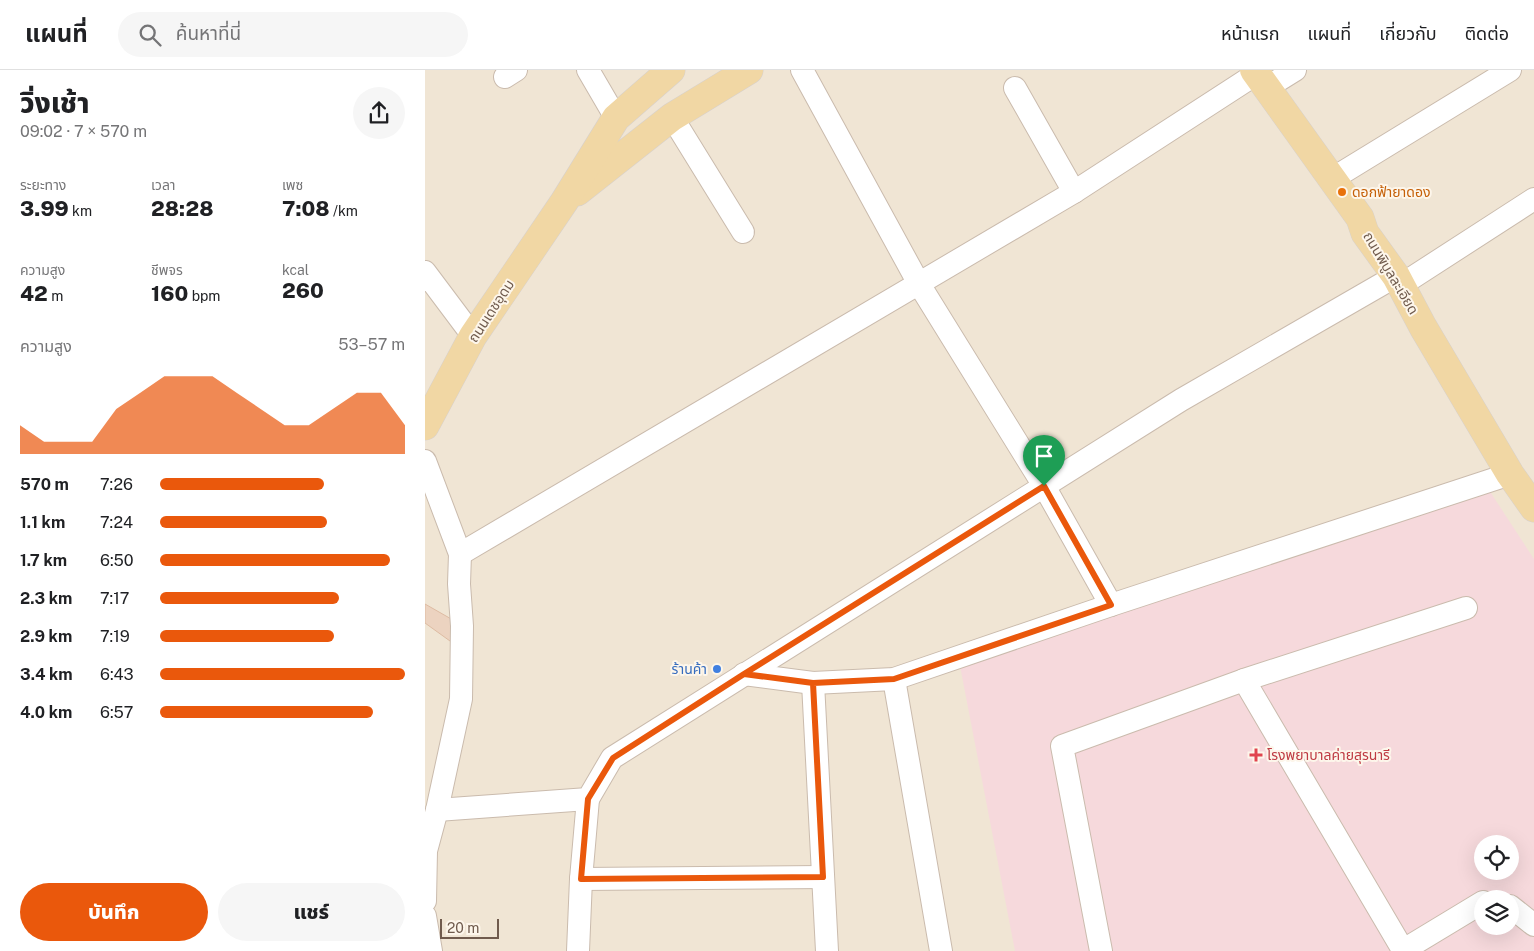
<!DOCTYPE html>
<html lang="th">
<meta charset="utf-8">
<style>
body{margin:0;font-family:"Public Sans","Noto Sans Thai",sans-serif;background:#f6f6f6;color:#202124;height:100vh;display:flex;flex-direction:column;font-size:19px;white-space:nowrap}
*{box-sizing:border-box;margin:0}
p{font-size:16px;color:#757577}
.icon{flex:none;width:28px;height:28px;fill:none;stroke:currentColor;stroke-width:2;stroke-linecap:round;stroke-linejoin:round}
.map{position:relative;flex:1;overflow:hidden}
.panel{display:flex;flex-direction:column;background:#fff;width:425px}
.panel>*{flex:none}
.buttons{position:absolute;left:1049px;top:765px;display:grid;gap:10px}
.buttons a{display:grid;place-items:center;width:45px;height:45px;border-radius:50%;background:#fff;box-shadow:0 5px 20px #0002;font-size:25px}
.scale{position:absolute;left:15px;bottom:12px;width:59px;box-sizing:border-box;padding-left:5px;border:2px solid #705b4d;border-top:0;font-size:14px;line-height:18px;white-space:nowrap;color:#705b4d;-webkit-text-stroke:4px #fdf6eb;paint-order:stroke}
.pin{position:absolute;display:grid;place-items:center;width:42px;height:42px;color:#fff;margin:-51px -21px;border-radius:50% 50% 50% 0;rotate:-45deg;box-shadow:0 0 5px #0007}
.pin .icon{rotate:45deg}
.round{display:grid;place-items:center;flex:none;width:52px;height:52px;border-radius:26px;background:#f6f6f6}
.overview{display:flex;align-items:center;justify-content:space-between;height:85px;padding:0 20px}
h1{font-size:28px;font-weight:800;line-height:38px}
.figures{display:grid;grid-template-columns:repeat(3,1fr);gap:8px;height:85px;padding:5px 20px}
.figures div{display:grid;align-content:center}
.figures b{font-size:21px;font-weight:800}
.figures small{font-size:14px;font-weight:400}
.figures p{font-size:14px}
.chart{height:140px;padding:10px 20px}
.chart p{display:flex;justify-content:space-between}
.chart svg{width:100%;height:90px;margin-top:5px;fill:#ea580c;opacity:.7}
.action{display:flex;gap:10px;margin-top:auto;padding:10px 20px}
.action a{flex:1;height:58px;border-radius:30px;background:#ea580c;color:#fff;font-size:20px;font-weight:800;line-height:58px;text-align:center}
.action a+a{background:#f6f6f6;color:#202124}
ul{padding:0 20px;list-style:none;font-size:16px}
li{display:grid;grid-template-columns:80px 60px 1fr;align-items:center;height:38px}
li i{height:12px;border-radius:6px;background:#ea580c}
header{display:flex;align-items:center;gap:30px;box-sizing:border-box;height:70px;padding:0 25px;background:#fff;border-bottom:1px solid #e0e0e0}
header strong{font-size:24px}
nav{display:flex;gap:28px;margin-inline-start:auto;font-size:18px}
.search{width:350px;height:45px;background:#f6f6f6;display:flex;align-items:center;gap:12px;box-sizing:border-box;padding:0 18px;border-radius:28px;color:#757577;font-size:19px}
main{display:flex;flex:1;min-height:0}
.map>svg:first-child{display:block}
.residential{fill:#f0e5d4;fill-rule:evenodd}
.medical{fill:#f6d9dc;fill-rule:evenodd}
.building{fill:#ecd3c0;stroke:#ddbba2}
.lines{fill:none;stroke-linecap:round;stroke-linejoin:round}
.minor-casing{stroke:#cabbad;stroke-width:24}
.major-casing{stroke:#d7d1cd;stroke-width:29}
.minor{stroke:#fff;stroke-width:22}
.major{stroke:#f1d7a4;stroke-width:28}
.route-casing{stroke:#fff;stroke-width:10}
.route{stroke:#ea580c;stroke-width:6}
.food-dot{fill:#e8710a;stroke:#fdf6eb;stroke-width:2}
.shop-dot{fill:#3f7fe0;stroke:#fdf6eb;stroke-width:2}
.health-dot{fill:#e0444e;stroke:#fdf6eb;stroke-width:2}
.labels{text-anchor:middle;stroke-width:4;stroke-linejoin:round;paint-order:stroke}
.food-label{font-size:14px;fill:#c56008;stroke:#fdf6eb;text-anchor:start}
.street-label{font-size:14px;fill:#705b4d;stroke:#fdf6eb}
.shop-label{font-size:14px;fill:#366cbe;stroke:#fdf6eb;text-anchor:end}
.health-label{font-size:14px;fill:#be3a42;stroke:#fdf6eb;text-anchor:start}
</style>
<header>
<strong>แผนที่</strong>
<div class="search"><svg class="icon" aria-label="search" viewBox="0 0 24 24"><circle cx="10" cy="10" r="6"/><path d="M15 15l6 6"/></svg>ค้นหาที่นี่</div>
<nav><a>หน้าแรก</a><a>แผนที่</a><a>เกี่ยวกับ</a><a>ติดต่อ</a></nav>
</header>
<main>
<section class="panel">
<div class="overview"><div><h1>วิ่งเช้า</h1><p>09:02 · 7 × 570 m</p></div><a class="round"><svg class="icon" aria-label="share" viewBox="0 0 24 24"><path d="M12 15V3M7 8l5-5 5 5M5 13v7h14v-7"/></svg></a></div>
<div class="figures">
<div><p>ระยะทาง</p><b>3.99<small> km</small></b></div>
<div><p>เวลา</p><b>28:28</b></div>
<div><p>เพซ</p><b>7:08<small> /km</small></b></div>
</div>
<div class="figures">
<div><p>ความสูง</p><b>42<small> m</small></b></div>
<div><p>ชีพจร</p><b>160<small> bpm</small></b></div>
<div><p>kcal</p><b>260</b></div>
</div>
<div class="chart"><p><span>ความสูง</span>53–57 m</p>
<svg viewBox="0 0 160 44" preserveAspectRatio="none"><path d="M0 44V30L10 38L20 38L30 38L40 22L50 14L60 6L70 6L80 6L90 14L100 22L110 30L120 30L130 22L140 14L150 14L160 30V44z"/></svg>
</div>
<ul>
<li><b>570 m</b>7:26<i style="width:67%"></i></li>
<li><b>1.1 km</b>7:24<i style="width:68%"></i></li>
<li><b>1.7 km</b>6:50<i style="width:94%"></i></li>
<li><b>2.3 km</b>7:17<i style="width:73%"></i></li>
<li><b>2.9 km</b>7:19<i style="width:71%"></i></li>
<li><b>3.4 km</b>6:43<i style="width:100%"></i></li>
<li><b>4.0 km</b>6:57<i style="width:87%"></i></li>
</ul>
<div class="action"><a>บันทึก</a><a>แชร์</a></div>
</section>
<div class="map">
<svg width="1109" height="881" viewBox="0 0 1109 881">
<rect width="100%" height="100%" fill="#faf2e5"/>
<!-- residential -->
<path class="residential" d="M0,0H1109V881H0ZM1058,774H1085V801H1058ZM1058,829H1085V856H1058Z"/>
<!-- medical -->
<path class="medical" d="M1062,417L1109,489V881H590L535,596ZM1058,774H1085V801H1058ZM1058,829H1085V856H1058Z"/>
<!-- building -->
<path class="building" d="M0,534L35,554L25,571L0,553Z"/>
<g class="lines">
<defs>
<g id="minor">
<path d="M163,0L191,48"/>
<path d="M377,0L494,214L619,416L686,535"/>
<path d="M80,7L91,0"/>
<path d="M590,18L649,122"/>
<path d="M841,18L870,0"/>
<path d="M247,47L318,162"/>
<path d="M907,109L1085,0"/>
<path d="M0,202L48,266"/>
<path d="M976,215L1109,129"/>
<path d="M0,391L35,484L34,514L37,556L36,629L12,740L1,781L0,831"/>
<path d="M35,484L649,122L831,4"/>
<path d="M319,604L388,613L469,609L686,535L1085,404"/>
<path d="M469,609L516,881"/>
<path d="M819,610L1041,538"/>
<path d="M388,613L402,881"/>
<path d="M12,740L163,729L187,688L756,330L971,206"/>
<path d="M156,809L398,807"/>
<path d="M1085,836L1109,855"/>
<path d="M0,846L6,881"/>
<path d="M153,881L156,809L163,729"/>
<path d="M676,881L637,676L819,610L978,880"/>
<path d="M977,881L1058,832"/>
</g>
<g id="major">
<path d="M829,0L935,148L940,163L971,206L998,257L1085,404L1109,438"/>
<path d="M152,122L247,47L324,0"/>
<path d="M0,356L48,266L139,132L191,48L246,0"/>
</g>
</defs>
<!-- minor casing -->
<use href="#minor" class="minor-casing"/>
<!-- major casing -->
<use href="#major" class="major-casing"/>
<!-- minor -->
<use href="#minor" class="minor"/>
<!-- major -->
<use href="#major" class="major"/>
</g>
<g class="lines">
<defs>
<path id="route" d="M619,416L319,604L388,613L398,807L156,809L163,729L188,688L319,604L388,613L469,609L686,535L619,416"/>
</defs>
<!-- route casing -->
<use href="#route" class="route-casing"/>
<!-- route -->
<use href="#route" class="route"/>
</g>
<!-- markers -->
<circle class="food-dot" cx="917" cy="122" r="5"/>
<circle class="shop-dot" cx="292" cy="599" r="5"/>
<path class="health-dot" d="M828.5 677.5h5v5h5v5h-5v5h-5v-5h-5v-5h5z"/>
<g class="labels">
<!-- food labels -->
<g class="food-label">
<text x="927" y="127">ดอกฟ้ายาดอง</text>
</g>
<!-- street labels -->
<g class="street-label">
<text transform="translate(966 203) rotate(59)" y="5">ถนนพิบูลละเอียด</text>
<text transform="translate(66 241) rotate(-57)" y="5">ถนนเดชอุดม</text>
</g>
<!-- shop labels -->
<g class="shop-label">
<text x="282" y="604">ร้านค้า</text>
</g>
<!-- health labels -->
<g class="health-label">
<text x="842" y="690">โรงพยาบาลค่ายสุรนารี</text>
</g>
</g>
</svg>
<div class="buttons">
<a><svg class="icon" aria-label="locate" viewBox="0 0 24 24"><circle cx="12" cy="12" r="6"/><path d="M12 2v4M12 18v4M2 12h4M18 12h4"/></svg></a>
<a><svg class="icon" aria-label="layers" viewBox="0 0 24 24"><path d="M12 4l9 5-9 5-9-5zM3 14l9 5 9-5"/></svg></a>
</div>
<div class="scale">20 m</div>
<div class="pin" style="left:619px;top:416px;background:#1e9e55"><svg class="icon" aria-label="arrive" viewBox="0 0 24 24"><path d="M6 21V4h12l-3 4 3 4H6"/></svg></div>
</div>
</main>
